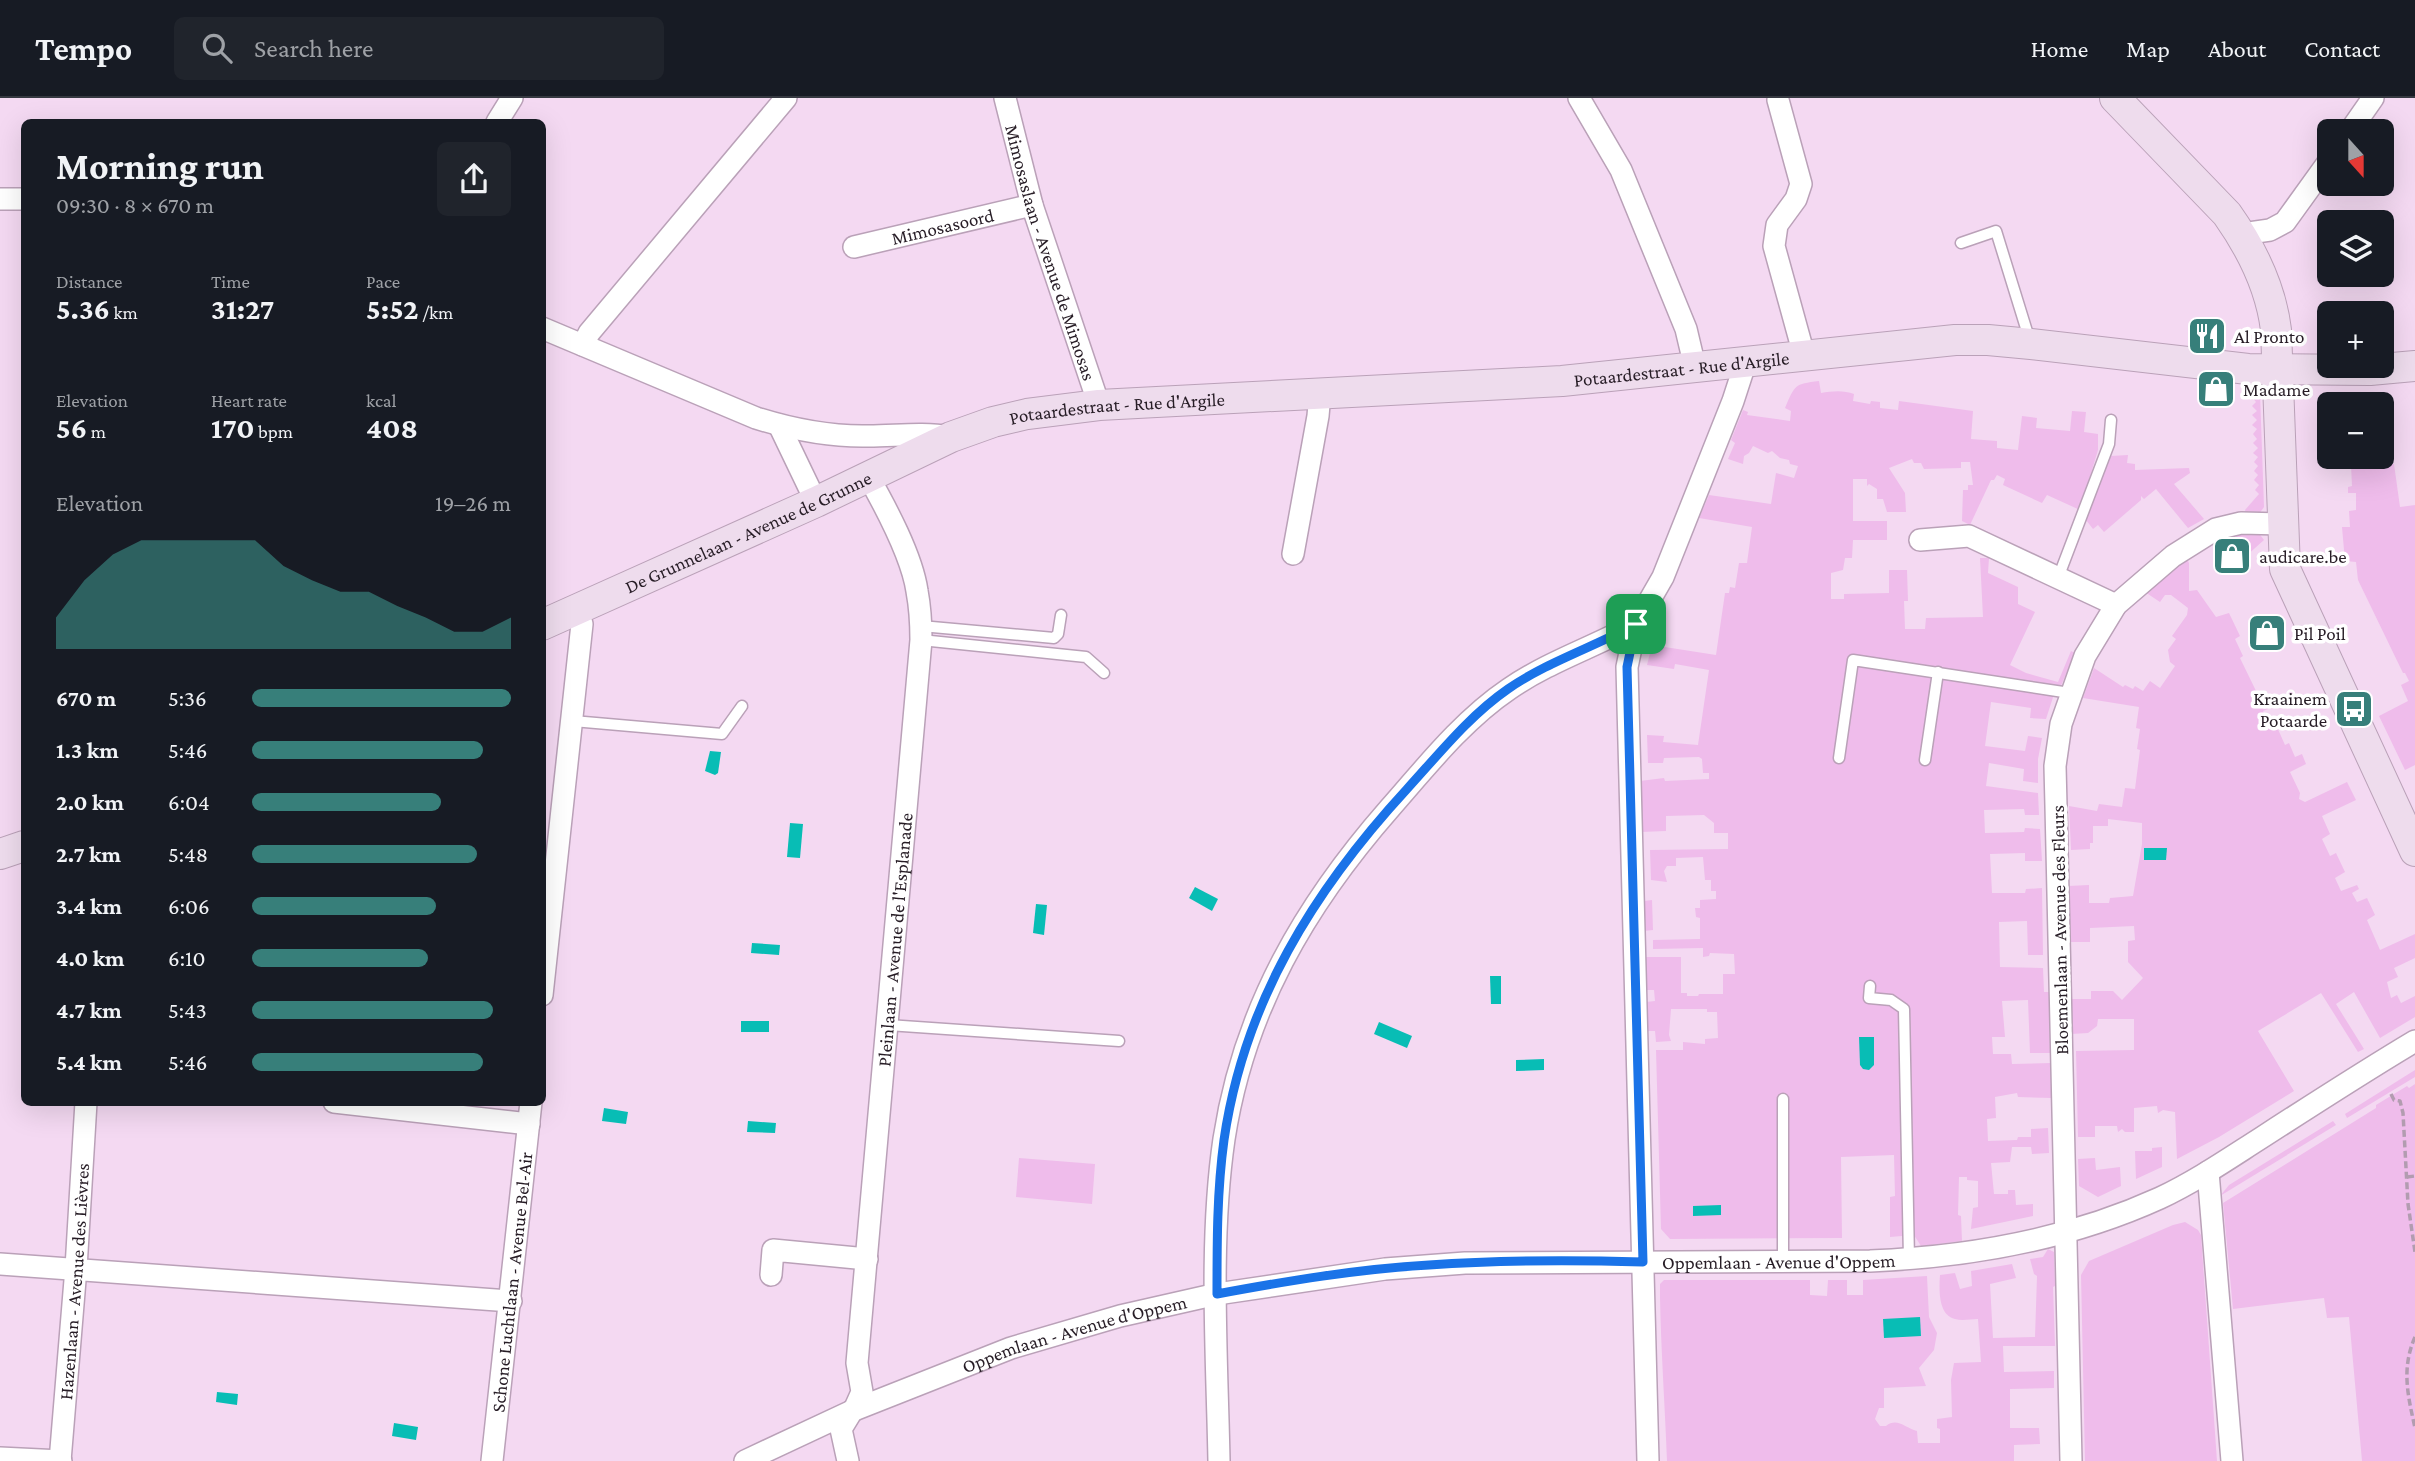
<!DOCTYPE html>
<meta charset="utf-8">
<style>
body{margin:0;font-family:"Crimson Pro",serif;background:#20242c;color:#f1f3f6;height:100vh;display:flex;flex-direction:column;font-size:26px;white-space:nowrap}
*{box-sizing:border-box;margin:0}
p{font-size:23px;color:#9ea1a6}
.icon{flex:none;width:38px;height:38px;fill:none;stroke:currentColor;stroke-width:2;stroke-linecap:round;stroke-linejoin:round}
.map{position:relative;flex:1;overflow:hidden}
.details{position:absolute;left:21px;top:21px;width:525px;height:987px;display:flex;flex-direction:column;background:#171b24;border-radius:10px;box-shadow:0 7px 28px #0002}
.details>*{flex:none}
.needle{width:46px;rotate:159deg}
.controls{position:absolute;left:2317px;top:21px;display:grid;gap:14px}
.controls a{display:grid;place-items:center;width:77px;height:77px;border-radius:10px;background:#171b24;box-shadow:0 7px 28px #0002;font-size:35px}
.pin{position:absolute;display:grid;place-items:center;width:60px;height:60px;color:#fff;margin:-30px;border-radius:14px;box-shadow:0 4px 10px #0006}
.round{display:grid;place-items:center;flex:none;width:74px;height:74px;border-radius:10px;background:#20242c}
.head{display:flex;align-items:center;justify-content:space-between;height:119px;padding:0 35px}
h1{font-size:38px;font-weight:700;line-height:52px}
.metrics{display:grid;grid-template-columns:repeat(3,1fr);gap:10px;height:119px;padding:7px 35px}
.metrics div{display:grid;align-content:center}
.metrics b{font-size:30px;font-weight:700}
.metrics small{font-size:19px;font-weight:400}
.metrics p{font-size:19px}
.chart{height:196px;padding:14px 35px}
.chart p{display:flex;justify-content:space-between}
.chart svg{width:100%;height:126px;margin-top:7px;fill:#377f7a;opacity:.7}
ul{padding:0 35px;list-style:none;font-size:23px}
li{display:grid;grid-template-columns:112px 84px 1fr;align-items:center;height:52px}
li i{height:18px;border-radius:9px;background:#377f7a}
header{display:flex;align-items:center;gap:42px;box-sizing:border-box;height:98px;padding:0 35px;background:#171b24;border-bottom:2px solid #363941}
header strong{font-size:33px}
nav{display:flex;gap:38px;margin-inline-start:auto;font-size:24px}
.search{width:490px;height:63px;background:#20242c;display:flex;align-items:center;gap:18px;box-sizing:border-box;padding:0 24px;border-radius:10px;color:#9ea1a6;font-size:26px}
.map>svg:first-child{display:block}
.green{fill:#efbceb}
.water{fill:#08bdb5}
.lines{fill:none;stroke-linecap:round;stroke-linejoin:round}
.lane-casing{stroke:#baa1b8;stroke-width:13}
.street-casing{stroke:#baa1b8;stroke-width:24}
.secondary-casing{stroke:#baa1b8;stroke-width:32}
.path{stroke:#b29cb0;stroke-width:3.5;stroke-dasharray:7 3.5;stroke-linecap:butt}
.lane{stroke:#fff;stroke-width:10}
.street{stroke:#fff;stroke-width:21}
.secondary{stroke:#eedced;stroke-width:30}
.route-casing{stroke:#fff;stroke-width:14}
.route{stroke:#1a73e8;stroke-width:9}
.labels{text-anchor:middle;stroke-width:7;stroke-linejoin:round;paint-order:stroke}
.street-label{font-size:19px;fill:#271d26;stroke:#fff}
.poi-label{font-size:19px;fill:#271d26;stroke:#fff;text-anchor:start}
</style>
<header>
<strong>Tempo</strong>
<div class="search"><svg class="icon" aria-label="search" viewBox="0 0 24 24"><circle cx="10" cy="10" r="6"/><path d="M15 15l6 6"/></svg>Search here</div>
<nav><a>Home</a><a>Map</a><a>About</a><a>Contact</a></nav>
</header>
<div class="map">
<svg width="2415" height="1363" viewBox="0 0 2415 1363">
<rect width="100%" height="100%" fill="#f4d9f2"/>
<!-- green -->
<g class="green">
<path d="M1819,283L1821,295C1832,293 1844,292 1854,296L1853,303L1870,306L1871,303L1880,304V310L1898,312L1899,303L1973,313L1971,341L1997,343V350L2018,352L2022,318L2037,320L2036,330L2070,333L2072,313L2086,314L2084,334L2098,336V352L2080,412L2047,397L2042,405L2003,387L2005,381L1997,377L1994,382H1991L1970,427L1962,423L1963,392H1968V387H1973L1970,364H1961V370L1924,371L1921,365H1914L1912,361L1889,370L1905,395L1906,414H1887L1883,401H1877V391L1869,386L1867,388V381H1853V423H1887V442H1853L1852,460H1845L1843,472L1831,475V501H1844V496L1889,495V472H1907L1908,503H1904L1905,531H1925L1926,520L1983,519L1980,460H1989L1988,475L2018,489V506L2035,514L2010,567L2026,575L2058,584L2071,553L2075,555L2060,590H2056L2046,621L2030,620L2031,610L1991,604L1985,648L2025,653L2028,638L2042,640L2038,661V685L2023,683L2024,671L1989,665L1986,688L2038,695L2039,717H2025L2024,711L1984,712L1985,735L2024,734L2025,730L2040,731L2042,763H2025V755L1990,756L1992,795H2025L2026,791L2042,790L2043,857H2028L2027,823L1999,824L2000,869L2043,870L2044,894H2049L2050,955H2030L2028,902L2002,903L2005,939H1992L1993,956H2011L2012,966L2051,965L2052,1000L2018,999L2017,995L1995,999L1996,1020L1987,1021L1988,1043L2017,1042L2018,1039H2031V1031L2048,1030L2049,1055L2032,1056L2031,1049H2012L2010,1064L1991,1065L1994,1096H2008V1092H2015L2016,1107L2033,1106V1118L1971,1131L1973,1110L1978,1109V1083L1967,1082V1079H1959L1958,1117L1961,1118L1962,1143L1921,1148L1914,1137L1890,1139V1099L1895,1098L1894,1057L1841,1059L1842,1140L1670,1141L1661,1131L1656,952H1683V944L1705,946V941L1718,940L1717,914H1707V911H1671L1669,937L1671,943L1656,944L1655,933H1647L1646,904L1655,903L1654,892H1646L1645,859H1681V895H1687V898H1698L1699,896H1723V876H1735L1734,856L1710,855L1709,858L1703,859V850L1653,851V842L1700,841V820L1696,819L1695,810H1700V802L1716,801V793H1711V782H1705L1703,759L1676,760V768H1667L1664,773L1667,784L1651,782L1650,752L1728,751V735H1714V725L1704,717L1666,718V733L1641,734L1640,683L1664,680L1665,683L1709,681V675H1703L1702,661L1699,659L1664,660L1663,665H1648L1647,637L1664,638L1663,644L1698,647L1709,572L1675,566L1674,571L1647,567L1652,547L1716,557L1725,495H1729L1730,489L1735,490L1739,465H1747L1752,429L1699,420L1709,397L1771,406L1776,375L1794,380L1798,368L1790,366L1789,362L1780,360L1772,353L1768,355L1753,348L1749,355L1744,358L1743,366L1728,361L1735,345L1731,342L1743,312L1748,314L1747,317L1790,323L1791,313L1785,310C1795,287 1794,286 1819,283Z"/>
<path d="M2258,293L2260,295L2264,409L2259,416L2246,415L2245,412L2259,396L2255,392L2259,387L2254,382L2258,377L2254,373L2258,368L2254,364L2258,359L2253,355L2258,350L2253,345L2257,341L2253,336L2257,331L2252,327L2257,322L2252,317L2257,313L2252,308L2256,304L2252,299Z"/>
<path d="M2382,350L2384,367L2394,366L2400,409L2415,407V667L2405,672L2379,618L2408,603L2401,587L2409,583L2405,575H2403L2358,482L2356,464L2345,463L2342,429H2350L2349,413L2356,412V395H2348V389L2352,388L2351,367H2341V359H2382Z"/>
<path d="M2128,357L2127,365L2135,366V372L2189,370L2190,375L2174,386L2204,421L2188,430L2156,391L2144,401L2141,398V402L2104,434L2098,427L2093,431L2086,422L2111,358Z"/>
<path d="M2249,431L2258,434L2264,442L2245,459L2235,436Z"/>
<path d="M2187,461L2189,465V493L2197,492L2216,519L2229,515L2240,538L2235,541L2243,558L2240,560L2257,595L2261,594L2268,611L2263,613L2271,631L2277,629L2285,647L2289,645L2295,659L2302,656L2306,666L2290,674L2300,695L2299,701L2305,704L2347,684L2356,702L2322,718L2330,736L2322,741L2330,758L2336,755L2345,774L2335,780L2341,793L2357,787L2359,791L2352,795L2357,804L2367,800L2375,817L2367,822L2380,852L2415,836V860L2394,870L2398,879L2387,884L2391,900L2397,897L2401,905L2415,898V919L2380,940L2354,894L2336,906L2364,951L2358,954L2321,895L2258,933L2294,993L2219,1039L2177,1061L2175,1014L2163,1012L2158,1015L2157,1008L2134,1010V1034H2125L2122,1031L2118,1034L2117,1028H2095V1039H2078L2076,953L2134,952V921H2098L2097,928L2088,935L2071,936V901H2091V893H2113L2122,902L2143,880L2128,864V843L2135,842L2134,828L2090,830V844H2069L2068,788L2089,787V805H2109L2110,800L2133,798L2142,746V725L2108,721V728H2093V745H2090V751L2071,752L2069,708L2097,713L2099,706L2122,709L2125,690L2135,691L2140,652L2137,651L2140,631L2136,630L2139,609L2083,600L2094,570L2123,589L2125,587L2133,591L2135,588L2143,593L2150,583L2160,590L2175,568L2170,564L2168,552L2176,541L2172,538L2187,517L2188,510L2171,497H2165L2160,504L2145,494Z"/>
<path d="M1652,802L1653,832L1644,833V803Z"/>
<path d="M2415,972V979L2347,1020L2345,1016Z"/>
<path d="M2415,986V1363H2362L2349,1219L2327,1220L2324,1200L2233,1211L2223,1105L2376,1010V1007L2407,988L2409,990Z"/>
<path d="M2333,1023L2336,1027L2220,1098L2229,1087Z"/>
<path d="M2162,1049V1069L2136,1081L2135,1053H2152V1050Z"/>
<path d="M1019,1060L1095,1066L1092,1106L1016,1099Z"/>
<path d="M2095,1060L2096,1072L2120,1069L2121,1088L2098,1099L2079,1088L2078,1061Z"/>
<path d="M2185,1124L2198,1132L2201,1137L2217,1363H2085L2081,1177L2089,1163L2173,1127Z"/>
<path d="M2048,1151L2054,1154L2055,1188L2053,1189L2055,1248H2003L2004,1274L2054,1273V1290L2010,1291V1330H2039L2040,1346L2014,1347V1363H1667C1665,1308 1661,1254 1660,1199V1186L1664,1182H1810V1197L1827,1198L1828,1182H1847V1197H1863V1182L1927,1178L1929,1219L1937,1235L1934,1252L1919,1270L1926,1288L1884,1290V1310H1879L1875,1321L1880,1328H1886C1897,1319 1905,1330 1917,1333L1918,1345H1940V1331L1937,1330V1321L1952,1319L1951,1282L1954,1265L1981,1264L1978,1221C1971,1221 1962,1223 1955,1221C1938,1217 1939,1191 1940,1177L1955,1175L1960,1191L1972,1188L1971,1173L2012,1166L2016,1180L1990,1186L1993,1240L2035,1239L2037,1178L2034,1176L2030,1161L2043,1159Z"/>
</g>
<!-- water -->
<g class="water">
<path d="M710,653L721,654L718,675L715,677L705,673Z"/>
<path d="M790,725L803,726L800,760L787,759Z"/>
<path d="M2144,750H2167L2166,762H2144Z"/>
<path d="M1195,789L1218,801L1212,813L1189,800Z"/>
<path d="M1036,806L1047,807L1044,837L1033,835Z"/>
<path d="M752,845L780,847L779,857L751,855Z"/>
<path d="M1490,878H1501V906H1491Z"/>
<rect x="741" y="923" width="28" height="11"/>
<path d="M1379,924L1412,938L1407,950L1374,936Z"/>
<path d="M1859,939H1874V967L1869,972L1863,971L1860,967Z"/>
<path d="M1544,961V972L1516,973V962Z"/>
<path d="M604,1010L628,1014L626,1026L602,1023Z"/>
<path d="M748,1023L776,1025L775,1035L747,1034Z"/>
<path d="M1721,1107V1117L1693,1118V1108Z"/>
<path d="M1920,1219L1921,1238L1884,1240L1883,1221Z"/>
<path d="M217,1294L238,1296L237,1307L216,1304Z"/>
<path d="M394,1325L418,1329L416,1342L392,1338Z"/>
</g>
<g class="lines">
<defs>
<g id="lane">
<path d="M1961,145L1996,133L2030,243"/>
<path d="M2058,480L2109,346L2111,322"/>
<path d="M921,528L1054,540L1058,536L1061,517"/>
<path d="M921,542L1086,559L1104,575"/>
<path d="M573,623L722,636L742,608"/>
<path d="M1839,660L1853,562L2070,595"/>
<path d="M1925,662L1938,574"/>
<path d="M1870,888L1869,900L1891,902L1904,911L1909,1161"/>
<path d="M888,927L1119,943"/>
<path d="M1783,1001V1163"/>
</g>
<g id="street">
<path id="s1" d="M1005,0L1032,107L1099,307"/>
<path d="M1579,0L1621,72L1686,231L1695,269"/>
<path d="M1778,2L1801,86L1796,101L1777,127L1774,148L1804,257"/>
<path d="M497,24L512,0"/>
<path d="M2350,33L2373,0"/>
<path d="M0,101H24"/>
<path d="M2242,136L2270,132L2285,124L2329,63"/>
<path id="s2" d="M854,149L1032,107"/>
<path d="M542,230L756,320C791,331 831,339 869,338C896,338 923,334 950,339"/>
<path d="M583,247L589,235L786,0"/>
<path d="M779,327L816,404"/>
<path d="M1920,442L1969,438L2116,507"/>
<path d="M1293,456L1318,318L1320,295"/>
<path d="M542,897L582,526L577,512"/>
<path d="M334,1004L529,1026"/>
<path d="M2208,1074L2232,1363"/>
<path d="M0,1166L511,1203"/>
<path d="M771,1177L773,1152L867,1161"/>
<path id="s3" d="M854,1312L862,1294L857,1265L921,542C921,526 920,509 917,493C912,458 886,410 868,378"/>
<path d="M0,1360L61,1363"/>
<path id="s4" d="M60,1363L76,1170L86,1004"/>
<path id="s5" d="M492,1363L531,1004"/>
<path id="s6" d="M745,1363L854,1312L1011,1250L1120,1218L1217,1196L1385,1171L1465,1165L1870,1163C1969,1159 2070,1141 2160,1100C2196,1083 2228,1061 2261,1040C2312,1007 2363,974 2415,943"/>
<path d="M848,1363L841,1331L852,1313"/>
<path d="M1219,1363C1217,1258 1209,1144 1224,1041C1244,911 1305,807 1390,710C1426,669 1463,622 1509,591C1548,564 1594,549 1636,526"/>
<path d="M1648,1363L1627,569L1636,526L1663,479L1733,303L1746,263"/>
<path d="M2071,1363L2056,708L2055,668L2061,626L2085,558L2116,507L2173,458L2216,431L2241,425L2282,426"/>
</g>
<g id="secondary">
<path d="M2115,0L2227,116C2251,150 2271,190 2276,232L2285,471L2415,753"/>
<path id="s7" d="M542,527L816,404L951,339L993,324L1027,316L1099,307L1562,283L1955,242H1988L2031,246L2248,271L2370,272L2415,268"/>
<path d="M0,756L24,748"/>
</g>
</defs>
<!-- lane casing -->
<use href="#lane" class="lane-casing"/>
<!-- street casing -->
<use href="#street" class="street-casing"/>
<!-- secondary casing -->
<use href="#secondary" class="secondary-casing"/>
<!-- path -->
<g class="path">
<path d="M2391,996L2394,1002L2400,1003L2403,1015L2408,1106L2415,1154"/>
<path d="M2407,1079L2415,1078"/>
<path d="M2415,1239C2401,1271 2408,1298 2415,1330"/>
</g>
<!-- lane -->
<use href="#lane" class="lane"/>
<!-- street -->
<use href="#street" class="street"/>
<!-- secondary -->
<use href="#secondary" class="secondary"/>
</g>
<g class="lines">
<defs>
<path id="route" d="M1636,526L1627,569L1643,1164C1572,1162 1500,1162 1429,1167C1358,1171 1287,1183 1217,1196C1217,1144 1217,1093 1224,1042C1244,904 1314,792 1407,691C1439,656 1469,618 1508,591C1547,564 1594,549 1636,526Z"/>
</defs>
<!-- route casing -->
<use href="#route" class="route-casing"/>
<!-- route -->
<use href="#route" class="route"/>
</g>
<!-- icons -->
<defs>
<symbol id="restaurant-square" viewBox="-11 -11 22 22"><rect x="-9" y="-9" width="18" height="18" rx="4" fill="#377f7a" stroke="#fff"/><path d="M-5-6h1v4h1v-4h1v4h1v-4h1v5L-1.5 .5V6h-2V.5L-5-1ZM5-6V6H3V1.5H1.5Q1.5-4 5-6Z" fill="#fff"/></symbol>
<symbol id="shop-square" viewBox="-11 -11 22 22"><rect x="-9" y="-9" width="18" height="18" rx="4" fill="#377f7a" stroke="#fff"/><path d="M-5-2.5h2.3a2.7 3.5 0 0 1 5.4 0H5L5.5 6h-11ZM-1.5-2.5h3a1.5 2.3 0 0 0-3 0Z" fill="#fff"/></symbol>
<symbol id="bus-square" viewBox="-11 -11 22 22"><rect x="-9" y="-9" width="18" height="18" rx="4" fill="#377f7a" stroke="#fff"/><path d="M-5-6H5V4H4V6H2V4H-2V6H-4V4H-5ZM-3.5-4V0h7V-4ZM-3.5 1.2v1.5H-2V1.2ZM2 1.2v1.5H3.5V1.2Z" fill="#fff"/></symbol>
</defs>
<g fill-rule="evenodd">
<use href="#restaurant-square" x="2185" y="216" width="44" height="44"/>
<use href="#shop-square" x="2194" y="269" width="44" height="44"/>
<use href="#shop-square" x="2210" y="436" width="44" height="44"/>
<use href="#shop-square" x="2245" y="513" width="44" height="44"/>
<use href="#bus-square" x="2332" y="589" width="44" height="44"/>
</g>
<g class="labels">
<!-- street labels -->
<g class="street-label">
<text dy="7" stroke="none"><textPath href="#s2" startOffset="91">Mimosasoord</textPath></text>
<text dy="7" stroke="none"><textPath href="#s1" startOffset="161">Mimosaslaan - Avenue de Mimosas</textPath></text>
<text dy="7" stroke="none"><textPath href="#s7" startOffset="1186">Potaardestraat - Rue d'Argile</textPath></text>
<text dy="7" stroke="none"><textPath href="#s7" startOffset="620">Potaardestraat - Rue d'Argile</textPath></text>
<text dy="7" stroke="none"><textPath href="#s7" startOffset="226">De Grunnelaan - Avenue de Grunne</textPath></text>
<text transform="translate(2059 832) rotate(-91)" y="7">Bloemenlaan - Avenue des Fleurs</text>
<text dy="7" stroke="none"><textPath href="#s3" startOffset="474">Pleinlaan - Avenue de l'Esplanade</textPath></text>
<text dy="7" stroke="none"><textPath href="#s6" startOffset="1066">Oppemlaan - Avenue d'Oppem</textPath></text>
<text dy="7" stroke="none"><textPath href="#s4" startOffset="180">Hazenlaan - Avenue des Lièvres</textPath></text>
<text dy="7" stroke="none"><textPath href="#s5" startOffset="180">Schone Luchtlaan - Avenue Bel-Air</textPath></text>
<text dy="7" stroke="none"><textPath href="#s6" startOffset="354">Oppemlaan - Avenue d'Oppem</textPath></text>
</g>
<!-- poi labels -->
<g class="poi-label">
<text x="2234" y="245">Al Pronto</text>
<text x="2243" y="298">Madame</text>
<text x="2259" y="465">audicare.be</text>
<text x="2294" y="542">Pil Poil</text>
<text x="2327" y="607" text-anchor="end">Kraainem<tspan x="2327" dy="22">Potaarde</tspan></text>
</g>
</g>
</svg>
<div class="controls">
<a><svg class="needle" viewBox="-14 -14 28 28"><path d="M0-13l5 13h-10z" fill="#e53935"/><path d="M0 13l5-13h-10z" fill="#9ea1a6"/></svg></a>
<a><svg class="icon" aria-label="layers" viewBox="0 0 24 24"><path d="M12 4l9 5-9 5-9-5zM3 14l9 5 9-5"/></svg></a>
<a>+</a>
<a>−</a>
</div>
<div class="pin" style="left:1636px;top:526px;background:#1e9e55"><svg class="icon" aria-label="arrive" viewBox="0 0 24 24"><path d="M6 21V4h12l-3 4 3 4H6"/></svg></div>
<section class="details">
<div class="head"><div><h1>Morning run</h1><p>09:30 · 8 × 670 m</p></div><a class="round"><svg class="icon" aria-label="share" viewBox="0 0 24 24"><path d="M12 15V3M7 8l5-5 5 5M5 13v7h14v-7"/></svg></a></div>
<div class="metrics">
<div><p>Distance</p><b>5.36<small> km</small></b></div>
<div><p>Time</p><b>31:27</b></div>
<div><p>Pace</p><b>5:52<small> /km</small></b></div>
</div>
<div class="metrics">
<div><p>Elevation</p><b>56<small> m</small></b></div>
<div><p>Heart rate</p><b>170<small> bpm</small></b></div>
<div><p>kcal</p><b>408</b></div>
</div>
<div class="chart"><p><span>Elevation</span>19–26 m</p>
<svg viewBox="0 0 160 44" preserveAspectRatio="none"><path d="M0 44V33L10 20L20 11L30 6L40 6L50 6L60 6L70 6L80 15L90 20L100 24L110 24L120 29L130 33L140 38L150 38L160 33V44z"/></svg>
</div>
<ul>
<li><b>670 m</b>5:36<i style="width:100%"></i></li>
<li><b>1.3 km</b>5:46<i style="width:89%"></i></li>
<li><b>2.0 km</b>6:04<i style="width:73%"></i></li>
<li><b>2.7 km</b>5:48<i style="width:87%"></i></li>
<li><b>3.4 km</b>6:06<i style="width:71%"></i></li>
<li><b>4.0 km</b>6:10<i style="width:68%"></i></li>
<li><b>4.7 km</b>5:43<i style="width:93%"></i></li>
<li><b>5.4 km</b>5:46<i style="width:89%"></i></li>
</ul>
</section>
</div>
